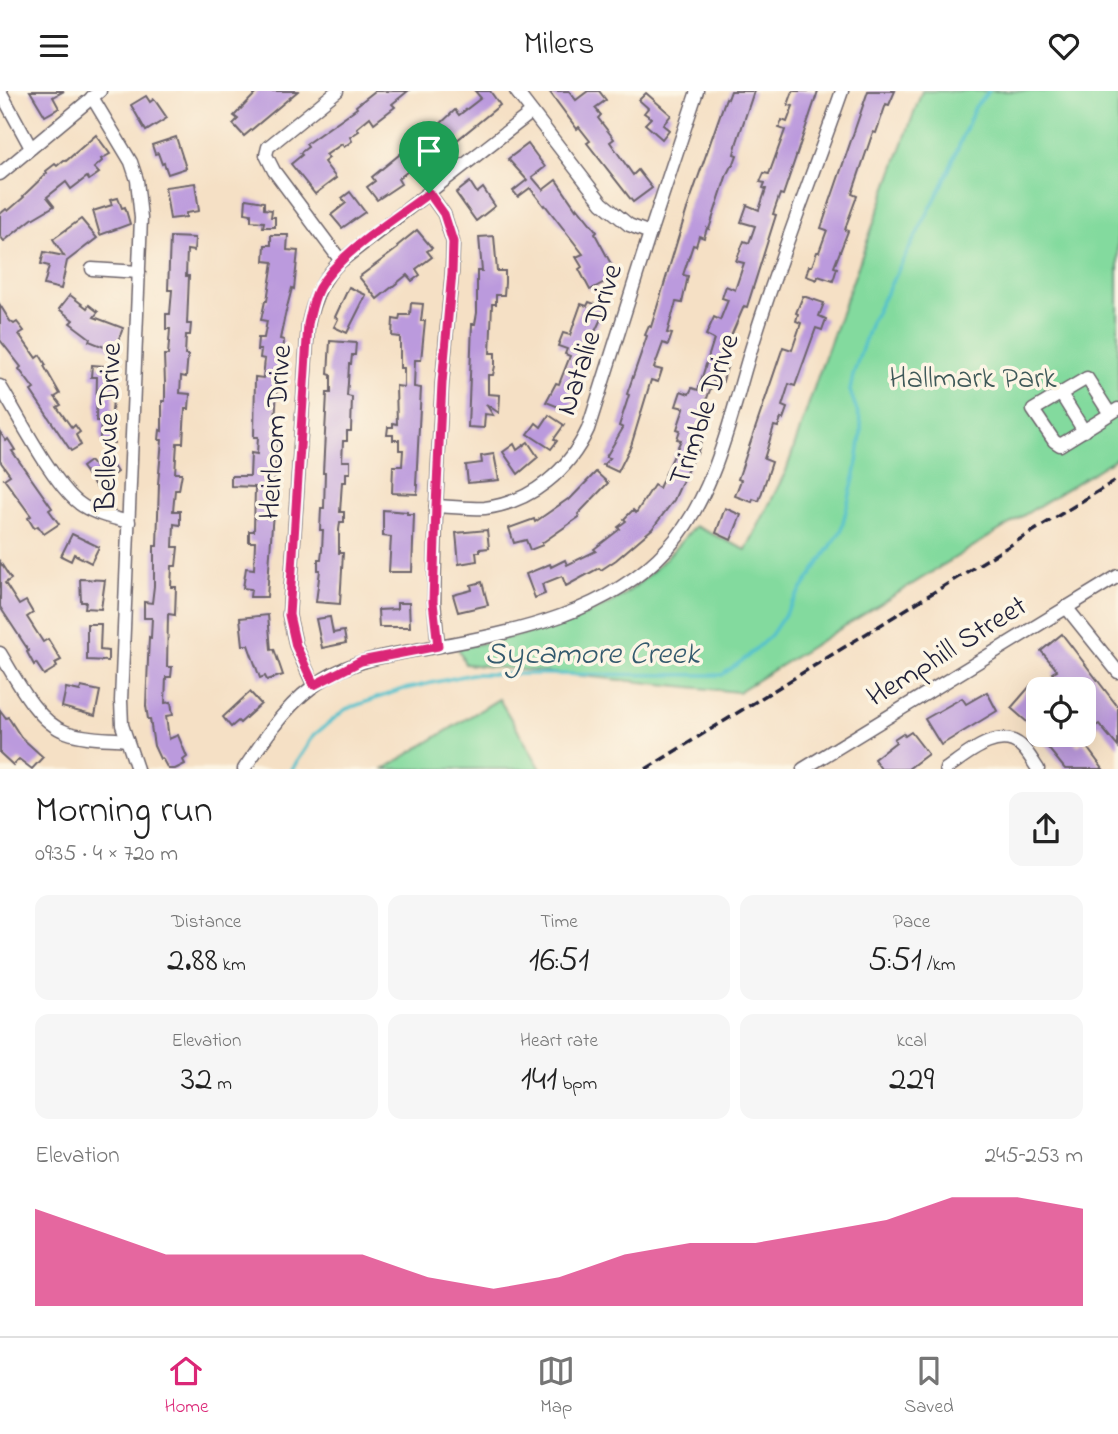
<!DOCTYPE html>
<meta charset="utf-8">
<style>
body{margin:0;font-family:"Indie Flower",sans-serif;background:#f6f6f6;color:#222;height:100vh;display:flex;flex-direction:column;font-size:26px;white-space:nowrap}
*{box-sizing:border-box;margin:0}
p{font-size:23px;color:#767676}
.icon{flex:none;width:38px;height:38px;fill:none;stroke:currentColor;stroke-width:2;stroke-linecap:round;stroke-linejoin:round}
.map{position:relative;height:678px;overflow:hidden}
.sheet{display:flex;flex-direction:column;background:#fff;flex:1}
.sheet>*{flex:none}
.controls{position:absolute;left:1026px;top:586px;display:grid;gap:14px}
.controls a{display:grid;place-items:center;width:70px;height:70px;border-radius:14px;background:#fff;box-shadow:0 7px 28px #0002;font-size:35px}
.pin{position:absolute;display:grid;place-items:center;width:60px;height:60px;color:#fff;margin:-72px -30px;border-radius:50% 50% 50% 0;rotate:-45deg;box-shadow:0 0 7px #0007}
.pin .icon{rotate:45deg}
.round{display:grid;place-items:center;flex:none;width:74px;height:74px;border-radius:14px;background:#f6f6f6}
.headline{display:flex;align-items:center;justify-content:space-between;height:119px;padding:0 35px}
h1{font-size:38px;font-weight:600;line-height:52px}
.metrics{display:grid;grid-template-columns:repeat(3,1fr);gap:10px;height:119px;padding:7px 35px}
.metrics div{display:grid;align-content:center;border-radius:14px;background:#f6f6f6;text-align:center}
.metrics b{font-size:35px;font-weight:600}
.metrics small{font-size:19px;font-weight:400}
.metrics p{font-size:19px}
.chart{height:196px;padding:14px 35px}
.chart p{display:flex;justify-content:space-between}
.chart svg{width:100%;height:126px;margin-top:7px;fill:#db2777;opacity:.7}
header{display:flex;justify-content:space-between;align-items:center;height:91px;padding:0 35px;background:#fff;font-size:32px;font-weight:600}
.menu{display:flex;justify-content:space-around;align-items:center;height:98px;border-top:2px solid #e0e0e0;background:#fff;font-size:19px;color:#767676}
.menu a{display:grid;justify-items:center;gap:4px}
.menu .current{color:#db2777}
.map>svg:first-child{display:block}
.green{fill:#83da9e;stroke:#527e6c;stroke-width:2}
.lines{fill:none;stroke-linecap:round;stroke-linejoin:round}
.stream{stroke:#54c1cc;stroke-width:3.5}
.building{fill:#bb9add}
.minor-casing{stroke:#6c646b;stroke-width:15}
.minor{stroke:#fff;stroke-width:12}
.rail{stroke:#22223b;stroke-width:3.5;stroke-dasharray:10 5;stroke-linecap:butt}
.route-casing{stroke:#fff;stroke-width:14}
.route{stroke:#db2777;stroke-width:9}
.labels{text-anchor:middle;stroke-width:7;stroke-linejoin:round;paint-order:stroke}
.street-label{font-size:30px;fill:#22223b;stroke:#fcf5e5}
.park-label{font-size:30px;fill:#3f5959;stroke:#fcf5e5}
.water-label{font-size:32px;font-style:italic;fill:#345a6e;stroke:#fcf5e5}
</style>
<header><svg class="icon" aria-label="menu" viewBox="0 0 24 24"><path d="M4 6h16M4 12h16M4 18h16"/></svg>Milers<svg class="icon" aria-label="heart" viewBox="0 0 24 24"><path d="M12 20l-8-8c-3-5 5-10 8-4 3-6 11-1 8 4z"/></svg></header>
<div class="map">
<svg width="1118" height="678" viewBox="0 0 1118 678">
<rect width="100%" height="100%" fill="#fcf5e5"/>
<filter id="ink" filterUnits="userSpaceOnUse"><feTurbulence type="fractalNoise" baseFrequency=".0143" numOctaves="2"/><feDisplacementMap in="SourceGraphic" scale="14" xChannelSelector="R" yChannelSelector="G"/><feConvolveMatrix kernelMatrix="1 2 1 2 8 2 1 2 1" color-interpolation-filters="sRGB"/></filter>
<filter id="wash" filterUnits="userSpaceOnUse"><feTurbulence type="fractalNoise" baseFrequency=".00686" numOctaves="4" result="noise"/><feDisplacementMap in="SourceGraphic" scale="28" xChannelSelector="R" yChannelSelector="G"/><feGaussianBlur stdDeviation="1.57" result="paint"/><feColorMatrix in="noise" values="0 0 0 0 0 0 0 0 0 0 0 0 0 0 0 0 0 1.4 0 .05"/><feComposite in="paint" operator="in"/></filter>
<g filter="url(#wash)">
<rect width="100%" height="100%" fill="#f5e0c5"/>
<!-- green -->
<g class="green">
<path d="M922,0H1118V366L738,601L465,573L458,557C509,546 566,538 612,511C644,493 671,462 695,435L746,459L786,380L818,285Z"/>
<path d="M499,608L541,678H384Z"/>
</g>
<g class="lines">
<!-- stream -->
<path class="stream" d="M292,678L314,644L346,618L400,599L472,583L722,584L746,567L771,544L841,440L856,379L861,343V331L850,300L853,284L871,231L943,93L975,16L989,0"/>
</g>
<g id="blocks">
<!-- building -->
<g class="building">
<path d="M30,0H64L53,6L59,17L45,25Z"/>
<path d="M258,0H298L244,45L233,33L238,28L234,25Z"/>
<path d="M375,0H408L392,13L395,16L374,32L370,26L357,37L359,40L350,46L352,50L344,56L342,53L326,64L329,67L324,71L336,87L315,103L291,73L302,64L300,62L308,56L306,53L357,17L356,15Z"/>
<path d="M475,0H490L500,14L429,72L427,69L419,75L417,73L398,88L401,93L377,109L367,96L375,90L372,86L421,46L425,50L441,39L438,35L455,19L459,24L481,7Z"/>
<path d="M549,0H569L576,9L588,0H599L606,9L595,17L601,24L598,27L614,48L610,51L633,84L638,79L652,97L633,111L587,52L590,50L579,36L577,38Z"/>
<path d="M731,0H754L737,51L734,63L737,64L733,75H731L727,83L709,138L707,137L704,147L699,145L696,155L693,154L683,184L688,185L682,212L676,211L667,242L672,243L668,254L663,252L654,277L662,279L658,291L651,289L631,355L618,381L603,374L610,367L606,366L623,337L619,335L629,304L627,303L647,245L645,244L649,235L651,236L687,118L726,7L728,8Z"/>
<path d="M793,0H818L783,104L780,103L773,123L776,124L747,216L744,215L725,259L728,260L724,272L728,273L722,293L713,291L706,310L709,311L708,314L712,316L697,363L695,362L674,409L652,438L616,469L601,479L599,477L566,495L562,485L542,493L545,503L535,507L526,483L550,473L551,476L565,469L567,474L596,460L594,458L620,438L618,436L626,430L624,428L633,419L636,422L654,394L659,397L681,349L677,348L680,339L677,338L684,317L676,315L681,300L689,303L692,297L698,299L714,248L706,244L714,226L720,229L728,209L722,207L726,195L735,199L744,172L736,170L744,150L749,152L755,135L741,131L747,114L759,119L766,98L763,97L765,92L760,91L764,82L769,83L785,39L779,37L782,29L787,31L793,15L788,14Z"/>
<path d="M868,0H895L889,14L886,13L876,42L873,41L852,103L857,105L847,132L845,139L848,140L834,176L837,177L833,190L818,185L817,189L806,185L809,175H812L817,161H819L827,139L821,137Z"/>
<path d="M646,2L671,24L663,34L669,39L662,48L645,33L651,27L644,22L648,17L639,9Z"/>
<path d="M146,5L150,11L154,8L167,27L146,40L131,14Z"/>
<path d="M96,44L110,63L101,68L102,70L94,77L99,82L89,89L87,86L71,98L66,91L47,106L54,115L32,128L4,150L0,145V123L6,118L8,120L24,106L23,105L47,82L46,80L55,73L57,75L64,69L66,70Z"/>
<path d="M176,46L186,77L168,83L164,72L162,73L158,62L155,63L152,54Z"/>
<path d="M528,53L545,76L532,86L543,99L556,89L576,118L577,116L597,141L595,143L617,184L590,199L579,178L582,176L576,166L583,163L545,114L544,115L530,97L518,106L513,100L527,89L508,68Z"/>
<path d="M470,91L477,102L483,97L495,115L476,130L456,102Z"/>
<path d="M195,92L199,120L186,122V126L170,128L165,96Z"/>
<path d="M350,101L365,121L342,137L331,124L346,112L342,107Z"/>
<path d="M118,107L122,117L125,116L130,133L100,144L93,120L112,114L110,109Z"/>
<path d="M246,108L264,111V118L272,119L271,126H275V136H263L264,131L251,130V123L245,122Z"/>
<path d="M81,128L97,147L67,170L61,198L44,194L49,175L41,173L44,161L64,165L53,148Z"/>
<path d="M417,139L432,157L427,160L432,166L416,178L420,184L412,190L407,184L377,208L359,186L398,157L397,155Z"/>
<path d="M271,144H288L287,159L298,160L294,198L292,197L285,224L280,248L284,249L282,278H278L276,315L274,344L278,345L274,393L271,392L270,422H273L272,434L267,506H250L251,498L243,497L246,477L254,478L255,451H249V440H254L255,396L231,395V385H250L251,362L257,363L258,346H254L255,286L263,287L265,268L260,267L261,259H257L258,247H264L267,230L261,229L265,210H267L273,171L264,170L265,154H271Z"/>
<path d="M494,145L497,180H505V192L504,204H496V213H492L490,262H495V275L493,284H488V303L500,304L499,322L486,313L493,324L485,323L484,337L468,336L472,233H475L477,222V180H482L479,146Z"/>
<path d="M170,146L195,147L194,160L187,159L186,185H189L187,233H191L190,244H186L185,264H188L187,274L186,286L181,285L180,302L190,303L189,318H185L183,352H177L175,382H182L179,399H175L173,420H180V434L174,433L173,456H178L176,475H172L171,496H176L175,524L168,523L167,576H172L171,586H166L165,612L171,611L173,624L166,625L169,648L178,644L187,666L183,669L185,673L175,678H168L162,667L160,668L154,655L150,628H148L146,615L149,546L151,547L152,527H144V511L152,512L154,495V455H157L159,393H158L162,349H159L160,339L162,340V310H165V292L164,264H168L170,238H166V223H170L172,199H168Z"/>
<path d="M349,196L366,204L347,242L334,236L338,228L335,226Z"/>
<path d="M70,204L87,217L89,214L98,221L94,226L123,237L114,260L89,250L90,247L70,232L73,229L59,218Z"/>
<path d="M803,205L824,212L819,225L826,228L822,239L816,237L795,295L789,293L782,315L787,317L783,328L781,327L778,336L774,335L764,368L772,371L759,410L753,408L752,411L735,405L741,389L738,388L783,256L792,259L801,232L796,230L798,223L796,222Z"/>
<path d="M589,211L606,217L593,245L578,288L581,289L569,320L546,311L556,292L559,293L570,265L565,263L567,258L558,255L563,242L570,244L581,213L587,215Z"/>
<path d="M411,212L423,213L421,230H425L421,269H415L414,296L421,297L416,394H418L417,403L392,402L393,375H402L403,359H399V349H393V344H387L388,336H393V332L397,333L396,295L404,296V277H400V246L392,245L393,228L399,229L400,224H410Z"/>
<path d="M0,214L10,230L14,233L17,231L24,240L19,243L36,267L40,264L46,274L44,275L60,303L55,306L61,314L57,316L72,337L75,334L80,341L76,344L81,354L71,360L31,300L34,298L19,278L21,276L0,249Z"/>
<path d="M330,250L356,252L355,264H352L351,273H349L348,292L347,305L352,306L351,340H347V350H343L342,370H350V382H346V391H342L340,421H344V431H340L339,439V462H343L340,513L316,511L320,479H318V468H321L322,459L323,439H320L321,417H324L325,382H323L327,302H331V284L328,283Z"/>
<path d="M92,274L116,276L112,320L114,352L102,351L100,346L101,330H96L97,286H91Z"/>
<path d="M549,324L564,334L554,348L557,350L551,358L528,343L536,332L541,336Z"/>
<path d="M0,341L6,350L8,348L15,359L12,360L52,417L49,419L59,433L44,443L38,435L34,437L28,427L31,425L4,388L10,384L0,370Z"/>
<path d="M528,351L538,366L518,383L503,361L514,353L517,359Z"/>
<path d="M494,363L499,389L468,392L466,374L482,372L481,365Z"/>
<path d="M108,368L117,381L96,396L82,376L90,370L96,377Z"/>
<path d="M596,381L608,392L578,423L579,426L542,452L543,454L530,459L526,449L514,452L509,437L534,428L535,431L568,408L569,409Z"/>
<path d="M725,417L741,424L731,449L716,442Z"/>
<path d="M383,419L407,421V423H414L412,481H389L391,446L383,445Z"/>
<path d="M487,439L489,457L480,458V461H476L477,470L459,473L456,442Z"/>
<path d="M72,443L99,456L91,472L74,463L71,470L61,465Z"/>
<path d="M0,471L11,488L5,492L19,514L26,510L33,522L27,526L43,551L48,548L61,569L55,572L57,576L44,584L36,572L34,574L27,561L29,560L0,516Z"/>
<path d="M80,488L105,489L101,518L85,517L86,511H81Z"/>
<path d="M482,491L488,514L458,521L453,504L472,499L471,494Z"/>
<path d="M397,512H409L410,536H379L378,519L397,518Z"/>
<path d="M268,524L271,559L274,558L283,584L267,589L265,585L260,587L248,554H243L240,527Z"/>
<path d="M330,526L333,542L344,540L346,552L322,557L316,528Z"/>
<path d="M87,533H101L100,559L108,560V570L87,569Z"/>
<path d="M1062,543L1118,616V656L1099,633L1094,636L1083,622V598H1065L1052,582L1057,579L1041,560Z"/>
<path d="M1031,594L1038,600V644H1069L1078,655L1083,651L1103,678H1065L1027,631L1011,617Z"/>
<path d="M81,596L100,600L95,625L62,616L66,597L80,600Z"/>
<path d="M250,601L261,613L240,632L238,630L231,636L223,626Z"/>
<path d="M987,601L997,620L941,654L925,628L962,607L966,613Z"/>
<path d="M0,619L6,627L8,626L21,646L43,666L32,678L19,668L13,674L0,662Z"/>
<path d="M911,641L928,663L908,678H881L874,668L896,651L894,648L903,642L905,645Z"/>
</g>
</g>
</g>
<g filter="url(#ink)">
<use href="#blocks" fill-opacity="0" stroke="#6c646b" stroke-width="2"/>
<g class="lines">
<defs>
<g id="minor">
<path d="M0,0L31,57"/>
<path d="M337,0L268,56L266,64L274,80L341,170"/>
<path d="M516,0L602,112L629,134L650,142"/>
<path d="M92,6L131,71L137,89L141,127L121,610L122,634L137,678"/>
<path d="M0,83L100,0"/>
<path d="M429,102L444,123L453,151L452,182L442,292L436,415L434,511L438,555"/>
<path d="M92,178L139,181"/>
<path d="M0,295C18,324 56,399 83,415C97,424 114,427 129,431"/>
<path d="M1061,303L1084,340"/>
<path d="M1110,323L1087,287L1033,319L1054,350L1060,354C1080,342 1099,330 1118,318"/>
<path d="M436,415C452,416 469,418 485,417C532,411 569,379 588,338L650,142L697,0"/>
<path d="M1066,516L1118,581"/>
<path d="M0,562C16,588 37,631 66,641C85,648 107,647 127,649"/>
<path d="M314,595L296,555L289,524L308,234C313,209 322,187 341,170L532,21"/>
<path d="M244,678C267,644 288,610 324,588C358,567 396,563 434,556C517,541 609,522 668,457C718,402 732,317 754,249C780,165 813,83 842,0"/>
<path d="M803,678L1118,485"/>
<path d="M946,678C966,664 999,635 1021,655C1028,661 1033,671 1038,678"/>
</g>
</defs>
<!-- minor casing -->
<use href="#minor" class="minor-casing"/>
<!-- minor -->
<use href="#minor" class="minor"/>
<!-- rail -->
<path class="rail" d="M646,678L1118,388"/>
</g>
</g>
<g class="lines" filter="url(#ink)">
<defs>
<path id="route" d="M429,102L444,123L453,151L452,182L442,292L436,415L433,511L438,555L361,570L314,594L296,555L289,524L308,233C311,221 313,208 319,197C340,161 395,128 429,102Z"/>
</defs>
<!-- route casing -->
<use href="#route" class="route-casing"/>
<!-- route -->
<use href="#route" class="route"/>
</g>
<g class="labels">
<!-- street labels -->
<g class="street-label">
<text transform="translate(588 248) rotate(-72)" y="10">Natalie Drive</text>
<text transform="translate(703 318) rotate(-71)" y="10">Trimble Drive</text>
<text transform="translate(107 336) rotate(-88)" y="10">Bellevue Drive</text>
<text transform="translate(274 341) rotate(-86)" y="10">Heirloom Drive</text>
<text transform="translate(946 559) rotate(-32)" y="10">Hemphill Street</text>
</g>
<!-- park labels -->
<g class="park-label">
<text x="973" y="296">Hallmark Park</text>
</g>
<!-- water labels -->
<g class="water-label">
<text x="592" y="572">Sycamore Creek</text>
</g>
</g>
</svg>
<div class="controls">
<a><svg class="icon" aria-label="locate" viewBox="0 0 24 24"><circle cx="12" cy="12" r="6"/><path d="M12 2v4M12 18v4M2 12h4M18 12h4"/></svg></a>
</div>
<div class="pin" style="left:429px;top:102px;background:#1e9e55"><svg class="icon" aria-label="arrive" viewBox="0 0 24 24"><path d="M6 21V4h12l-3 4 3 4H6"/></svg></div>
</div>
<section class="sheet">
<div class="headline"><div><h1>Morning run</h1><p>09:35 · 4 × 720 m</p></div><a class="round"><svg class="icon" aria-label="share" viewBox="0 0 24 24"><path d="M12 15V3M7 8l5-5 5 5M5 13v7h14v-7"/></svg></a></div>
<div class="metrics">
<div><p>Distance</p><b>2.88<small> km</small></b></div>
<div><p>Time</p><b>16:51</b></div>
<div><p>Pace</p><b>5:51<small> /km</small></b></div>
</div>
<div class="metrics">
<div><p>Elevation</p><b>32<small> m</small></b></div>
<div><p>Heart rate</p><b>141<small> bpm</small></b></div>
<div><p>kcal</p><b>229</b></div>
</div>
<div class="chart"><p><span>Elevation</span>245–253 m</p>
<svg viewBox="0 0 160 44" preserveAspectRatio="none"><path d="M0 44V10L10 18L20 26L30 26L40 26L50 26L60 34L70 38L80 34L90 26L100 22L110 22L120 18L130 14L140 6L150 6L160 10V44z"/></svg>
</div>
</section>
<nav class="menu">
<a class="current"><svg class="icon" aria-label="home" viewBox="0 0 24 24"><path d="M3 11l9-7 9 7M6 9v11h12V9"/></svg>Home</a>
<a><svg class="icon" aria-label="map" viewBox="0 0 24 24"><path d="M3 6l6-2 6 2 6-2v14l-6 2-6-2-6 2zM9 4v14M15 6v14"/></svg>Map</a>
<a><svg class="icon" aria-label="saved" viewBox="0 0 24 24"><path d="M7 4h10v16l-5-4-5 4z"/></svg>Saved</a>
</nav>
